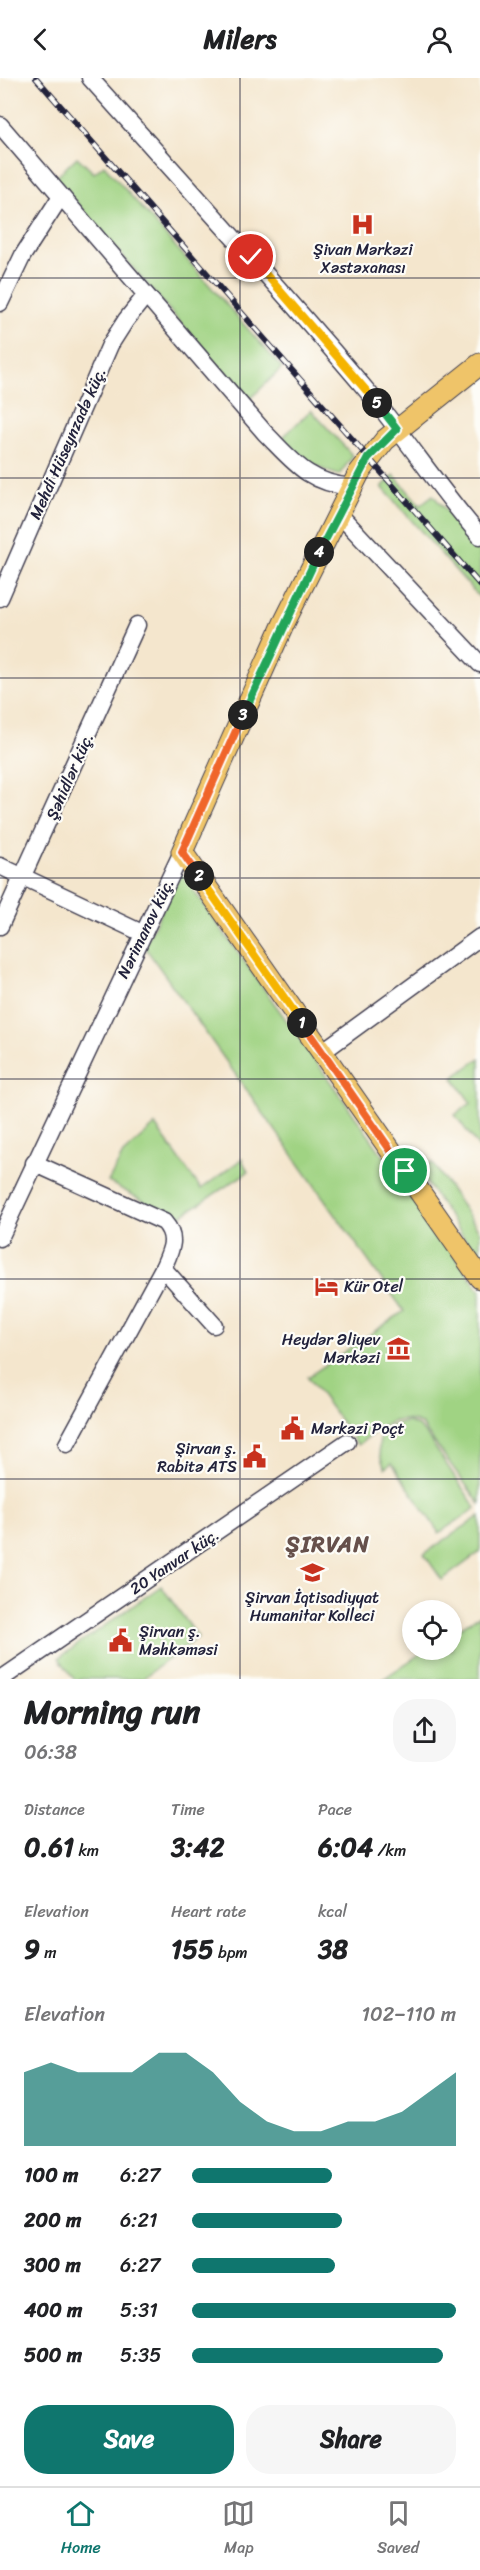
<!DOCTYPE html>
<meta charset="utf-8">
<style>
body{margin:0;font-family:Sriracha,sans-serif;background:#f6f6f6;color:#202124;height:100vh;display:flex;flex-direction:column;font-size:22px;white-space:nowrap}
*{box-sizing:border-box;margin:0}
p{font-size:20px;color:#757577}
.icon{flex:none;width:33px;height:33px;fill:none;stroke:currentColor;stroke-width:2;stroke-linecap:round;stroke-linejoin:round}
.map{position:relative;height:1601px;overflow:hidden}
.side{display:flex;flex-direction:column;background:#fff;flex:1}
.side>*{flex:none}
.buttons{position:absolute;left:402px;top:1522px;display:grid;gap:12px}
.buttons a{display:grid;place-items:center;width:60px;height:60px;border-radius:50%;background:#fff;box-shadow:0 3px 9px #0003;font-size:30px}
.pin{position:absolute;display:grid;place-items:center;width:51px;height:51px;color:#fff;margin:-26px;border:3px solid #fff;border-radius:50%;box-shadow:0 2px 6px #0007}
.km{position:absolute;width:30px;height:30px;margin:-15px;border-radius:50%;background:#222;color:#fff;font-size:16px;line-height:30px;text-align:center}
.round{display:grid;place-items:center;flex:none;width:63px;height:63px;border-radius:24px;background:#f6f6f6}
.overview{display:flex;align-items:center;justify-content:space-between;height:102px;padding:0 24px}
h1{font-size:33px;font-weight:800;line-height:45px}
.stats{display:grid;grid-template-columns:repeat(3,1fr);gap:9px;height:102px;padding:6px 24px}
.stats div{display:grid;align-content:center}
.stats b{font-size:26px;font-weight:800}
.stats small{font-size:16px;font-weight:400}
.stats p{font-size:16px}
.chart{height:168px;padding:12px 24px}
.chart p{display:flex;justify-content:space-between}
.chart svg{width:100%;height:108px;margin-top:6px;fill:#0f766e;opacity:.7}
.cta{display:flex;gap:12px;margin-top:auto;padding:12px 24px}
.cta a{flex:1;height:69px;border-radius:24px;background:#0f766e;color:#fff;font-size:24px;font-weight:800;line-height:69px;text-align:center}
.cta a+a{background:#f6f6f6;color:#202124}
ul{padding:0 24px;list-style:none;font-size:20px}
li{display:grid;grid-template-columns:96px 72px 1fr;align-items:center;height:45px}
li i{height:15px;border-radius:8px;background:#0f766e}
header{display:flex;justify-content:space-between;align-items:center;height:78px;padding:0 24px;background:#fff;font-size:27px;font-weight:800}
.dock{display:flex;justify-content:space-around;align-items:center;height:84px;border-top:2px solid #e0e0e0;background:#fff;font-size:16px;color:#757577}
.dock a{display:grid;justify-items:center;gap:3px}
.dock .current{color:#0f766e}
.map>svg:first-child{display:block}
.green{fill:#a0d383;stroke:#617a5f;stroke-width:1.5}
.lines{fill:none;stroke-linecap:round;stroke-linejoin:round}
.minor-casing{stroke:#423f51;stroke-width:19}
.major-casing{stroke:#423f51;stroke-width:23}
.minor{stroke:#fff;stroke-width:16}
.major{stroke:#efc469;stroke-width:21}
.rail-casing{stroke:#22223b;stroke-width:6}
.rail{stroke:#fdfcf7;stroke-width:4;stroke-dasharray:11;stroke-linecap:butt}
.split-1-casing{stroke:#fff;stroke-width:12}
.split-2-casing{stroke:#fff;stroke-width:12}
.split-3-casing{stroke:#fff;stroke-width:12}
.split-4-casing{stroke:#fff;stroke-width:12}
.split-5-casing{stroke:#fff;stroke-width:12}
.split-6-casing{stroke:#fff;stroke-width:12}
.split-1{stroke:#f0652b;stroke-width:8}
.split-2{stroke:#f5b400;stroke-width:8}
.split-3{stroke:#f0652b;stroke-width:8}
.split-4{stroke:#22a559;stroke-width:8}
.split-5{stroke:#22a559;stroke-width:8}
.split-6{stroke:#f5b400;stroke-width:8}
.grid{fill:none;stroke:#22223b;stroke-width:1.5;stroke-opacity:0.55}
.labels{text-anchor:middle;stroke-width:4.5;stroke-linejoin:round;paint-order:stroke}
.poi-label{font-size:16px;fill:#22223b;stroke:#fdfcf7;text-anchor:start}
.street-label{font-size:16px;fill:#22223b;stroke:#fdfcf7}
.district-label{font-size:22px;font-weight:bold;letter-spacing:1.5px;fill:#66504b;stroke:#fdfcf7}
</style>
<header><svg class="icon" aria-label="back" viewBox="0 0 24 24"><path d="M15 5l-7 7 7 7"/></svg>Milers<svg class="icon" aria-label="person" viewBox="0 0 24 24"><circle cx="12" cy="8" r="4"/><path d="M4 21q1-7 8-7t8 7"/></svg></header>
<div class="map">
<svg width="480" height="1601" viewBox="0 0 480 1601">
<rect width="100%" height="100%" fill="#fdfcf7"/>
<filter id="ink" filterUnits="userSpaceOnUse"><feTurbulence type="fractalNoise" baseFrequency=".0167" numOctaves="2"/><feDisplacementMap in="SourceGraphic" scale="12" xChannelSelector="R" yChannelSelector="G"/><feConvolveMatrix kernelMatrix="1 2 1 2 8 2 1 2 1" color-interpolation-filters="sRGB"/></filter>
<filter id="wash" filterUnits="userSpaceOnUse"><feTurbulence type="fractalNoise" baseFrequency=".008" numOctaves="4" result="noise"/><feDisplacementMap in="SourceGraphic" scale="24" xChannelSelector="R" yChannelSelector="G"/><feGaussianBlur stdDeviation="1.35" result="paint"/><feColorMatrix in="noise" values="0 0 0 0 0 0 0 0 0 0 0 0 0 0 0 0 0 1.4 0 .05"/><feComposite in="paint" operator="in"/></filter>
<g filter="url(#wash)">
<rect width="100%" height="100%" fill="#f4e6cd"/>
<!-- green -->
<g class="green">
<path d="M77,79L94,95L104,87L282,290L248,323L55,100Z"/>
<path d="M311,332L353,378L339,397C315,391 298,377 283,359Z"/>
<path d="M394,397L420,427L433,417L480,471V520L382,409Z"/>
<path d="M181,795L480,1213V1426L421,1346C393,1334 380,1351 358,1367L308,1299L404,1233L144,868Z"/>
<path d="M480,980V1071L455,1037L471,1025L453,1000Z"/>
<path d="M155,1047L201,1111L242,1081L248,1094L170,1145L161,1132L108,1104L123,1076Z"/>
<path d="M432,1084L480,1154V1183L419,1094Z"/>
<path d="M408,1344L418,1348L426,1356L476,1430L439,1455L392,1385L385,1390C373,1366 379,1346 408,1344Z"/>
<path d="M480,1438V1474L442,1502L424,1476Z"/>
<path d="M161,1508L198,1559L142,1601H74L59,1580Z"/>
<path d="M480,1537V1601H383L426,1572H452V1555Z"/>
</g>
</g>
<g filter="url(#ink)">
<g class="lines">
<defs>
<g id="minor">
<path d="M90,0C183,104 278,207 368,314C407,361 440,412 480,458"/>
<path d="M0,47L265,355C294,384 308,405 351,409"/>
<path d="M0,225L23,177L61,118"/>
<path d="M338,435L480,586"/>
<path d="M0,520L110,267L126,242L146,217"/>
<path d="M0,788L142,855"/>
<path d="M0,848L137,547"/>
<path d="M322,974L480,859"/>
<path d="M34,1085L164,1144C178,1160 171,1172 163,1190L67,1366"/>
<path d="M0,1160L182,774"/>
<path d="M163,1190L214,1247"/>
<path d="M1,1601L347,1364"/>
</g>
<path id="major" d="M480,286L385,362L359,395L284,545L182,774L480,1200"/>
</defs>
<!-- minor casing -->
<use href="#minor" class="minor-casing"/>
<!-- major casing -->
<use href="#major" class="major-casing"/>
<!-- minor -->
<use href="#minor" class="minor"/>
<!-- major -->
<use href="#major" class="major"/>
<defs>
<path id="rail" d="M36,0L480,507"/>
</defs>
<!-- rail casing -->
<use href="#rail" class="rail-casing"/>
<!-- rail -->
<use href="#rail" class="rail"/>
</g>
</g>
<g class="lines" filter="url(#ink)">
<defs>
<path id="split-1" d="M302,945L405,1093"/>
<path id="split-2" d="M199,798L302,945"/>
<path id="split-3" d="M199,798L182,774L243,637"/>
<path id="split-4" d="M243,637L319,474"/>
<path id="split-5" d="M319,474L368,380L397,351L377,325"/>
<path id="split-6" d="M251,179L377,325"/>
</defs>
<!-- split-1 casing -->
<use href="#split-1" class="split-1-casing"/>
<!-- split-2 casing -->
<use href="#split-2" class="split-2-casing"/>
<!-- split-3 casing -->
<use href="#split-3" class="split-3-casing"/>
<!-- split-4 casing -->
<use href="#split-4" class="split-4-casing"/>
<!-- split-5 casing -->
<use href="#split-5" class="split-5-casing"/>
<!-- split-6 casing -->
<use href="#split-6" class="split-6-casing"/>
<!-- split-1 -->
<use href="#split-1" class="split-1"/>
<!-- split-2 -->
<use href="#split-2" class="split-2"/>
<!-- split-3 -->
<use href="#split-3" class="split-3"/>
<!-- split-4 -->
<use href="#split-4" class="split-4"/>
<!-- split-5 -->
<use href="#split-5" class="split-5"/>
<!-- split-6 -->
<use href="#split-6" class="split-6"/>
</g>
<!-- grid -->
<path class="grid" d="M240,0V1601M0,200H480M0,400H480M0,600H480M0,800H480M0,1001H480M0,1201H480M0,1401H480"/>
<!-- icons -->
<defs>
<symbol id="hospital-bare" viewBox="-9 -9 18 18"><path d="M-5-5h3v3.5h4V-5h3V5h-3V1.5h-4V5h-3Z" fill="#c8321e" stroke="#fdfcf7" stroke-width="2.5" paint-order="stroke"/></symbol>
<symbol id="hotel-bare" viewBox="-9 -9 18 18"><path d="M-6-4.5h1.5V1H6V5H4.5V3h-9V5H-6ZM-4 0a1.8 1.8 0 1 1 3.6 0ZM.5 0V-2.5h3Q6-2.5 6 0Z" fill="#c8321e" stroke="#fdfcf7" stroke-width="2.5" paint-order="stroke"/></symbol>
<symbol id="museum-bare" viewBox="-9 -9 18 18"><path d="M0-6L6-3V-2H-6V-3ZM-5-1h2V3h-2ZM-1-1h2V3h-2ZM3-1h2V3H3ZM-6 4H6V6H-6Z" fill="#c8321e" stroke="#fdfcf7" stroke-width="2.5" paint-order="stroke"/></symbol>
<symbol id="civic-bare" viewBox="-9 -9 18 18"><path d="M-.6-6.5H3V-4.5H.6V-3L4-1V1h2V6H-6V1h2V-1L-.6-3ZM-1.2 2.5V6h2.4V2.5Z" fill="#c8321e" stroke="#fdfcf7" stroke-width="2.5" paint-order="stroke"/></symbol>
<symbol id="university-bare" viewBox="-9 -9 18 18"><path d="M0-5L7-2L0 1L-7-2ZM-4 1L0 2.5L4 1V4Q0 6-4 4Z" fill="#c8321e" stroke="#fdfcf7" stroke-width="2.5" paint-order="stroke"/></symbol>
</defs>
<g fill-rule="evenodd">
<use href="#hospital-bare" x="346" y="130" width="33" height="33"/>
<use href="#hotel-bare" x="310" y="1192" width="33" height="33"/>
<use href="#museum-bare" x="382" y="1254" width="33" height="33"/>
<use href="#civic-bare" x="276" y="1334" width="33" height="33"/>
<use href="#civic-bare" x="238" y="1362" width="33" height="33"/>
<use href="#university-bare" x="296" y="1478" width="33" height="33"/>
<use href="#civic-bare" x="104" y="1546" width="33" height="33"/>
</g>
<g class="labels">
<!-- poi labels -->
<g class="poi-label">
<text x="363" y="177" text-anchor="middle">Şivan Mərkəzi<tspan x="363" dy="18">Xəstəxanası</tspan></text>
<text x="344" y="1214">Kür Otel</text>
<text x="380" y="1267" text-anchor="end">Heydər Əliyev<tspan x="380" dy="18">Mərkəzi</tspan></text>
<text x="311" y="1356">Mərkəzi Poçt</text>
<text x="237" y="1376" text-anchor="end">Şirvan ş.<tspan x="237" dy="18">Rabitə ATS</tspan></text>
<text x="312" y="1525" text-anchor="middle">Şirvan İqtisadiyyat<tspan x="312" dy="18">Humanitar Kolleci</tspan></text>
<text x="139" y="1559">Şirvan ş.<tspan x="139" dy="18">Məhkəməsi</tspan></text>
</g>
<!-- street labels -->
<g class="street-label">
<text transform="translate(67 365) rotate(-66)" y="6">Mehdi Hüseynzadə küç.</text>
<text transform="translate(69 698) rotate(-66)" y="6">Şəhidlər küç.</text>
<text transform="translate(145 850) rotate(-64)" y="6">Nərimanov küç.</text>
<text transform="translate(174 1483) rotate(-34)" y="6">20 Yanvar küç.</text>
</g>
<!-- district labels -->
<g class="district-label">
<text x="328" y="1474">ŞIRVAN</text>
</g>
</g>
</svg>
<div class="buttons">
<a><svg class="icon" aria-label="locate" viewBox="0 0 24 24"><circle cx="12" cy="12" r="6"/><path d="M12 2v4M12 18v4M2 12h4M18 12h4"/></svg></a>
</div>
<div class="pin" style="left:405px;top:1093px;background:#1e9e55"><svg class="icon" aria-label="arrive" viewBox="0 0 24 24"><path d="M6 21V4h12l-3 4 3 4H6"/></svg></div>
<div class="pin" style="left:251px;top:179px;background:#d93025"><svg class="icon" aria-label="check" viewBox="0 0 24 24"><path d="M5 12l5 5 9-10"/></svg></div>
<b class="km" style="left:302px;top:945px">1</b>
<b class="km" style="left:199px;top:798px">2</b>
<b class="km" style="left:243px;top:637px">3</b>
<b class="km" style="left:319px;top:474px">4</b>
<b class="km" style="left:377px;top:325px">5</b>
</div>
<section class="side">
<div class="overview"><div><h1>Morning run</h1><p>06:38</p></div><a class="round"><svg class="icon" aria-label="share" viewBox="0 0 24 24"><path d="M12 15V3M7 8l5-5 5 5M5 13v7h14v-7"/></svg></a></div>
<div class="stats">
<div><p>Distance</p><b>0.61<small> km</small></b></div>
<div><p>Time</p><b>3:42</b></div>
<div><p>Pace</p><b>6:04<small> /km</small></b></div>
</div>
<div class="stats">
<div><p>Elevation</p><b>9<small> m</small></b></div>
<div><p>Heart rate</p><b>155<small> bpm</small></b></div>
<div><p>kcal</p><b>38</b></div>
</div>
<div class="chart"><p><span>Elevation</span>102–110 m</p>
<svg viewBox="0 0 160 44" preserveAspectRatio="none"><path d="M0 44V14L10 10L20 14L30 14L40 14L50 6L60 6L70 14L80 26L90 34L100 38L110 38L120 34L130 34L140 30L150 22L160 14V44z"/></svg>
</div>
<ul>
<li><b>100 m</b>6:27<i style="width:53%"></i></li>
<li><b>200 m</b>6:21<i style="width:57%"></i></li>
<li><b>300 m</b>6:27<i style="width:54%"></i></li>
<li><b>400 m</b>5:31<i style="width:100%"></i></li>
<li><b>500 m</b>5:35<i style="width:95%"></i></li>
</ul>
<div class="cta"><a>Save</a><a>Share</a></div>
</section>
<nav class="dock">
<a class="current"><svg class="icon" aria-label="home" viewBox="0 0 24 24"><path d="M3 11l9-7 9 7M6 9v11h12V9"/></svg>Home</a>
<a><svg class="icon" aria-label="map" viewBox="0 0 24 24"><path d="M3 6l6-2 6 2 6-2v14l-6 2-6-2-6 2zM9 4v14M15 6v14"/></svg>Map</a>
<a><svg class="icon" aria-label="saved" viewBox="0 0 24 24"><path d="M7 4h10v16l-5-4-5 4z"/></svg>Saved</a>
</nav>
